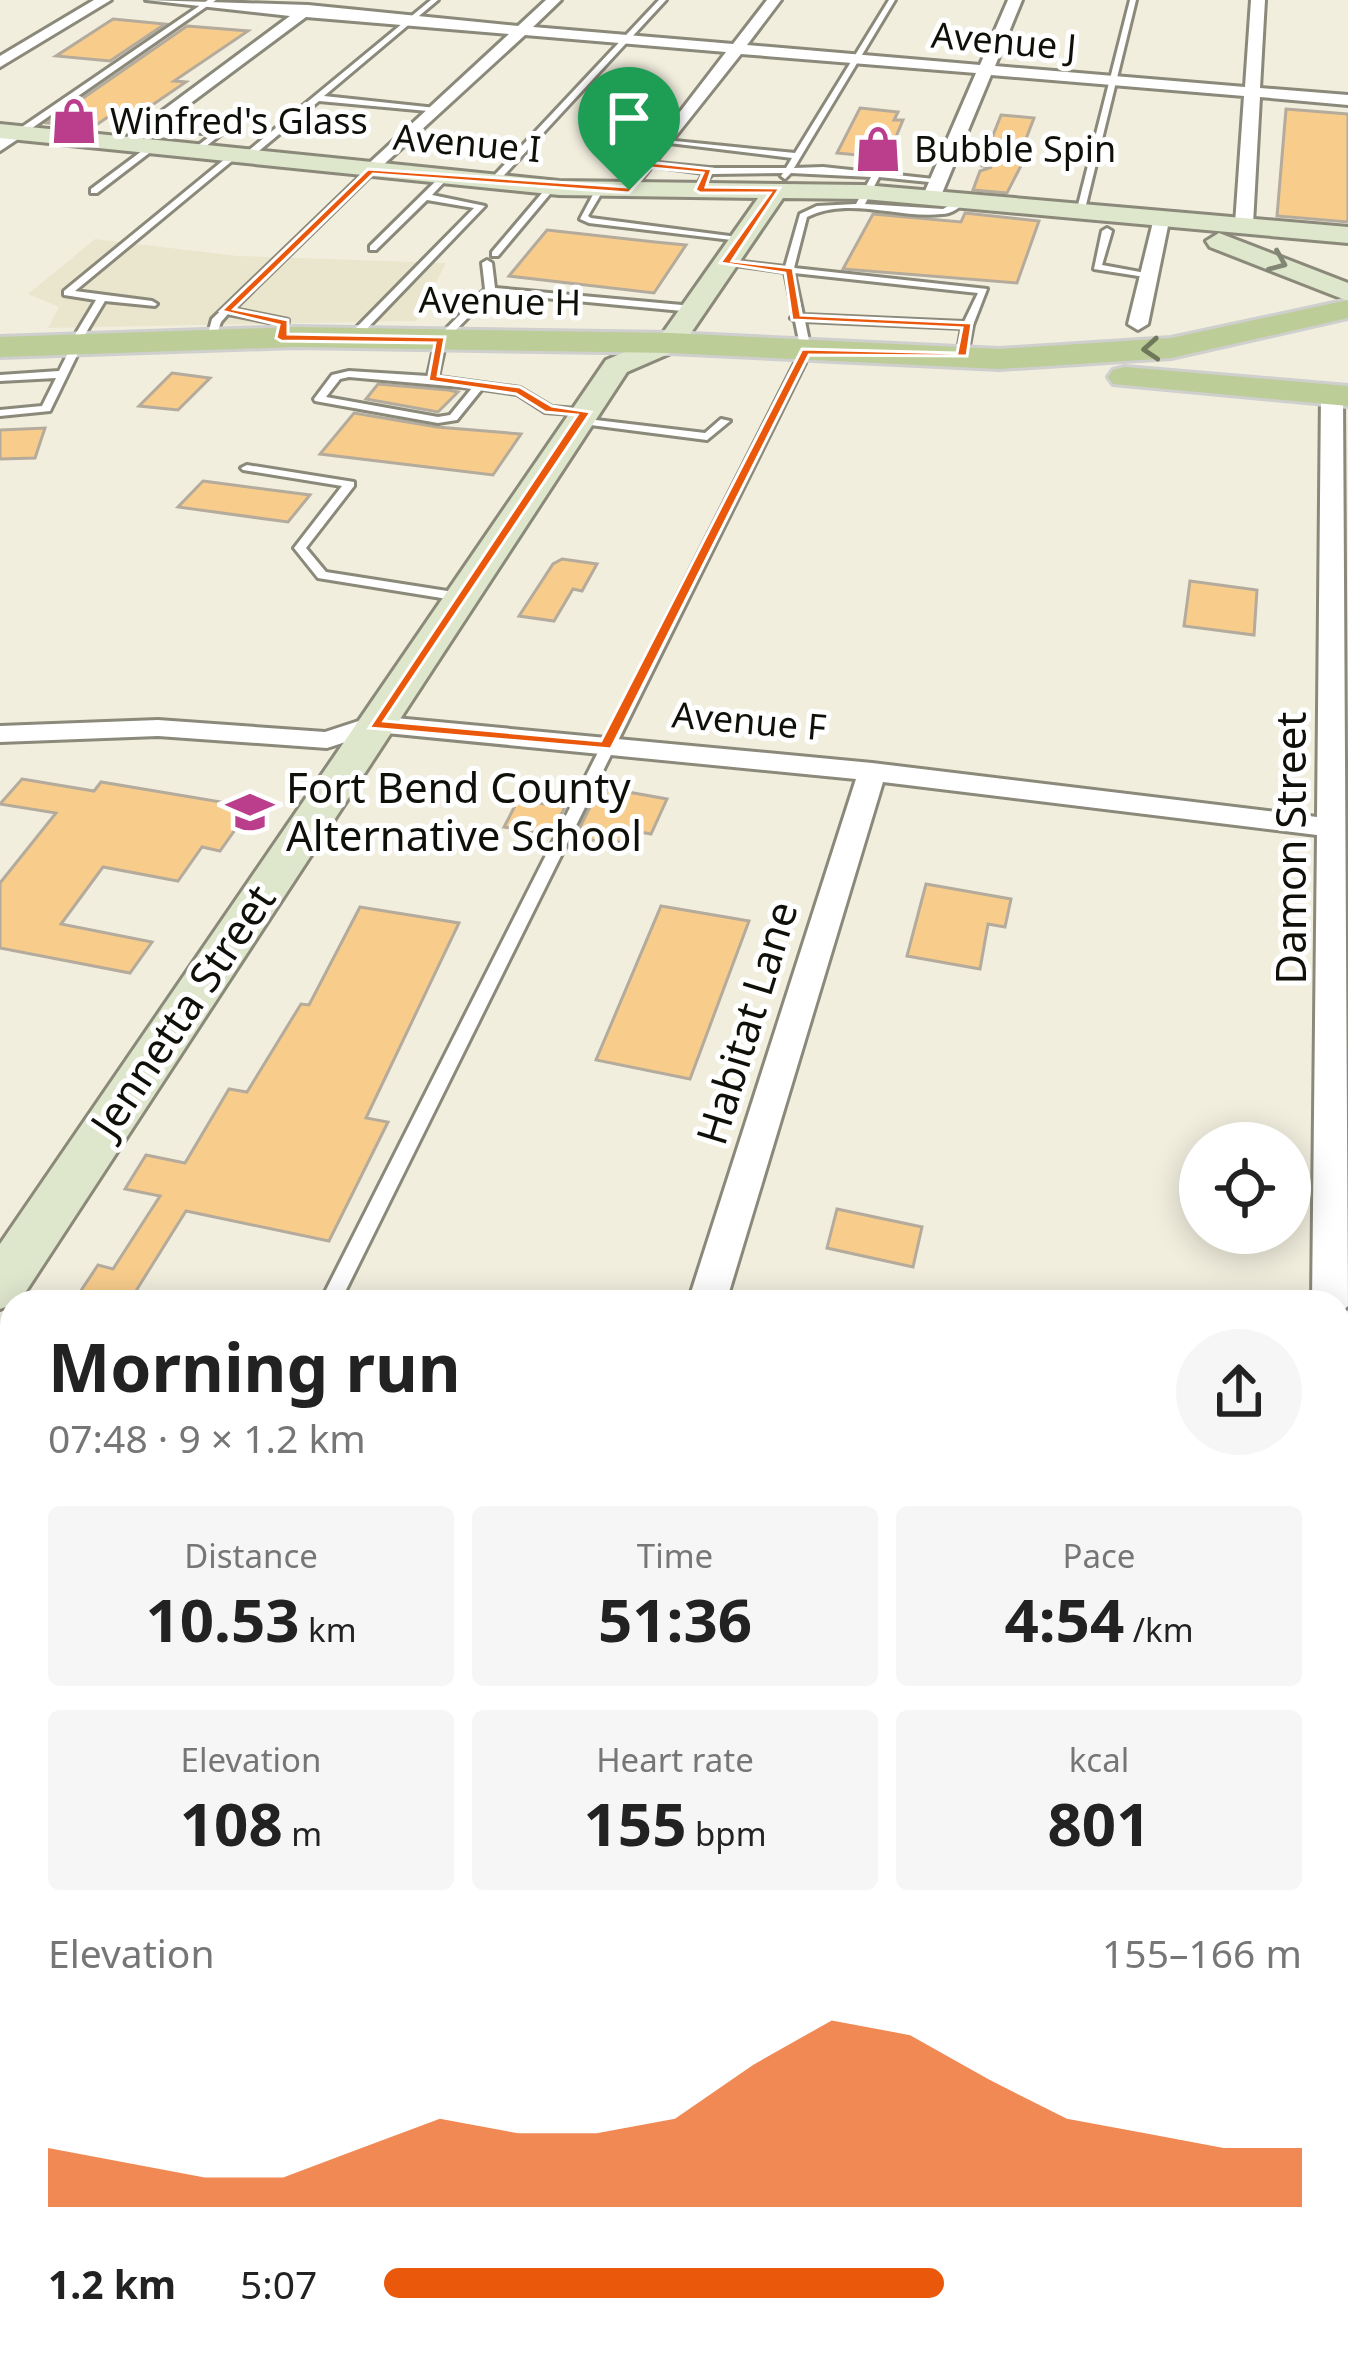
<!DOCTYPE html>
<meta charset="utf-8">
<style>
body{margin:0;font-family:"Noto Sans",sans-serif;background:#f6f6f6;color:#222;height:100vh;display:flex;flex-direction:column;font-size:45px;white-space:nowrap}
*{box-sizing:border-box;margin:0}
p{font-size:39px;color:#767676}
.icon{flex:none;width:66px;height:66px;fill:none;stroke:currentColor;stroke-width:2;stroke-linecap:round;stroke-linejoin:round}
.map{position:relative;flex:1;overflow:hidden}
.panel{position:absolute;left:0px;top:1290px;width:1350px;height:1065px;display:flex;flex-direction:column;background:#fff;border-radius:36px 36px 0 0;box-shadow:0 6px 30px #0003}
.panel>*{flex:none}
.controls{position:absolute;left:1179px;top:1122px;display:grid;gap:24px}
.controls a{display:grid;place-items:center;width:132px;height:132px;border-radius:50%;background:#fff;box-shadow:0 6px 30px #0003;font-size:60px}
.pin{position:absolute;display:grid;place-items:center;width:102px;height:102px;color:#fff;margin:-123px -51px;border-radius:50% 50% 50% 0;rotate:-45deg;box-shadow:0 0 12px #0007}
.pin .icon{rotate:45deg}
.round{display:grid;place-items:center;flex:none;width:126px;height:126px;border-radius:63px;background:#f6f6f6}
.overview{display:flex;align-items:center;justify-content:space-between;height:204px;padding:0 48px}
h1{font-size:66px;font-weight:700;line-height:90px}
.metrics{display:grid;grid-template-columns:repeat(3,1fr);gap:18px;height:204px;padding:12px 48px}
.metrics div{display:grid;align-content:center;border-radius:12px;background:#f6f6f6;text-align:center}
.metrics b{font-size:60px;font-weight:700}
.metrics small{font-size:33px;font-weight:400}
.metrics p{font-size:33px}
.chart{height:336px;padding:24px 48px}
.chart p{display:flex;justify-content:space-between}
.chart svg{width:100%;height:216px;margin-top:12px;fill:#ea580c;opacity:.7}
ul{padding:0 48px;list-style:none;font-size:39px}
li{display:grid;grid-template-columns:192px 144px 1fr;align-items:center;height:90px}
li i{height:30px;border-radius:15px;background:#ea580c}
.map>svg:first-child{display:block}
.built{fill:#eae6ce}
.building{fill:#f8cd8b;stroke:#b4ab9d;stroke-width:3}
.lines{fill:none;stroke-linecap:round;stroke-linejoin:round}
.lane-casing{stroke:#8b897a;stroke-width:6}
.street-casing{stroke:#8b897a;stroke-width:6}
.secondary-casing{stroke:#8b897a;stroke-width:6}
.primary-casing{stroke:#cfcfce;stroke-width:6}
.lane{fill:#fff;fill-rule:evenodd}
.street{fill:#fff;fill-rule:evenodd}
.secondary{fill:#dee6cc;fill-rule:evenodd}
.primary{fill:#bccd98;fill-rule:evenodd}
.rail-far1-casing{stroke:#4d4c44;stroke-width:15}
.rail-casing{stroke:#4d4c44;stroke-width:18}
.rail-far1{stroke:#fff;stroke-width:10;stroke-dasharray:30;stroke-linecap:butt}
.rail{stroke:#fff;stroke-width:14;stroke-dasharray:39;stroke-linecap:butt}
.oneway{stroke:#818675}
.oneway2{stroke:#6f7858}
.route{fill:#ea580c;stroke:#fff;stroke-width:3;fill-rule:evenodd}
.labels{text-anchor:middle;stroke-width:10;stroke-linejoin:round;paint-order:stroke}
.far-street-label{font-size:36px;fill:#10100a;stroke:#fff}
.far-poi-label{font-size:36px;fill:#10100a;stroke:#fff;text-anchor:start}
.poi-label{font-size:42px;fill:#10100a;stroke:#fff;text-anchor:start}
.street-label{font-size:42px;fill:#10100a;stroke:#fff}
</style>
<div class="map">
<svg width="1348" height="2353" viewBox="0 0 1348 2353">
<rect width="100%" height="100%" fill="#f1eede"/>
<!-- built -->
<path class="built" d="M95,239L238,256L446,263L416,321L48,328L59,307L28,294Z"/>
<!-- building -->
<g class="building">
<path d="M113,19L165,24L110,61L56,56Z"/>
<path d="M187,26L248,31L174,81L186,82L139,114L115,112L92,128L47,123Z"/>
<path d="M860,108L898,112L894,120H903L887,158L837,153Z"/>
<path d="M1286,109L1348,114V222L1277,216Z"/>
<path d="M1001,115L1034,118L1019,157L1027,154L1007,193L973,190L980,171L992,167L982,166L984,158Z"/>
<path d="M965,213L1039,221L1017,283L843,269L873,214L961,222Z"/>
<path d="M547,230L655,242L686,245L654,293L509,276Z"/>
<path d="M172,373L210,378L178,410L139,406Z"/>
<path d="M378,384L448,390L458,392L438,412L366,399Z"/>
<path d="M354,413L437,427L521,434L493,475L320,454Z"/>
<path d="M45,428L35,458L0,459V430Z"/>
<path d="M203,481L310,495L288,522L178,507Z"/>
<path d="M562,559L597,564L582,591L573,589L554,621L519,616L553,564Z"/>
<path d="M1190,581L1257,590L1254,635L1184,626Z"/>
<path d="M22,779L94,791L101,782L251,807L220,851L202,847L178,881L103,867L61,924L152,942L130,973L0,948V883L56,813L0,804Z"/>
<path d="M600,787L667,799L651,834L640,832L635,843L574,839Z"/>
<path d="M518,800L565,807L551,835L504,827Z"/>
<path d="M926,884L1011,899L1005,927L988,924L980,969L907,956Z"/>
<path d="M661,906L749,921L690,1079L596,1060Z"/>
<path d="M360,907L459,923L366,1118L388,1122L329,1241L186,1211L129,1302L78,1295L98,1265L113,1269L160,1196L125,1189L146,1155L185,1163L229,1089L247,1092L301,1004L309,1005Z"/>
<path d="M837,1209L922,1227L913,1267L827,1248Z"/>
</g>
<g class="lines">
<defs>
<g id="lane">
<path d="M208,0H216L22,135H16V131Z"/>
<path d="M431,0H438L324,96L436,108L439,112L319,101L248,160H242V156Z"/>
<path d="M659,0H666L495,185H489V181Z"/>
<path d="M889,0H895L794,168L823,167L943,180L939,183L879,177L865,204L943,209L960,199L967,201C960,207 952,214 942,214C898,219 849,196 807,217L794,268L987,289L973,325L967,356L962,359L957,356L962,328L805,321L811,351L340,1302H320L801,351L795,321L791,318L794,316L785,272L720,263L725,260L785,267L800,214L817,206L856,204L871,177L791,173L785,179L781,176L783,173L712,174L703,185L699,182L704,173L644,165L648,162L709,168H786L792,158L661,142L665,140L795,153ZM794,273L978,293L964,322L803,315Z"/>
<path d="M1130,0H1136L1085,209L1081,212L1077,209Z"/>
<path d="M153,124L220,130L224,132L195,155L192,150L213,134L150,128Z"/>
<path d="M150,145L157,147L97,193H91V189Z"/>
<path d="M231,154L238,156L75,291L152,301L157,304L155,306L105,301L81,341L83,343L50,411L0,416V410L42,406L56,378L0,381V375L59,371L72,345L70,343L96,300L64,295V291Z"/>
<path d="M368,169L375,171L234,309L288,320L285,340L276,338L279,324L228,314L221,322L214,342H206L212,319Z"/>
<path d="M441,176L448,178L432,195L485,206L356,340H348V336L474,208L427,200L376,250H370V246Z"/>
<path d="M548,186L555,188L498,256H492V252Z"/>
<path d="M600,186L604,189L588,216L591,218L745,238L740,241L589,223L580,219L596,189Z"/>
<path d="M1107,228L1112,231L1102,265L1151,274V278L1094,269L1102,231Z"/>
<path d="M487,260L492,263L495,288L693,306L698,309L693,312L492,293L446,340L438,377L520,388L552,407L589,410V414L585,415L545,412L517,394L482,389L457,420L438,423L315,401L314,399L332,375L349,371L428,376L436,339L485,289L482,263ZM349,377L472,388L450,415L438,417L326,397L340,379Z"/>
<path d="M579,418L705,433L721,419L730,421L707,440L575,423V419Z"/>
<path d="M247,465L354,482V486L306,548L326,572L460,593L466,597L460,601L318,578L294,548L342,486L243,470L241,468Z"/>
</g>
<g id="street">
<path d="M94,0H111L0,67V56Z"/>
<path d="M146,0L308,5L518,26L546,0H561L533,27L733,44L767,0H781L747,45L980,65L1008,0H1022L995,66L1245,87L1251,0H1265L1260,88L1348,95V105L1260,97L1253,224L1244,229L1235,224L1244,96L991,75L940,198L931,203L922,198L976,73L741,54L629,195L620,190L726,52L525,35L371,176L365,167L509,34L306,17L129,149L123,140L290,16Z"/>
<path d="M13,130L27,133L0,151V138Z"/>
<path d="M1153,222L1168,226L1148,324L1138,330L1128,324Z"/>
<path d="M1332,388L1343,394L1348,1306L1338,1315V1302H1312L1317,835L883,782L726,1302H688L856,779L376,732L327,748L158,736L0,742V726L158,720L325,732L374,716L872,763L1317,817L1321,394Z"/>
</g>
<g id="secondary">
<path d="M0,124L559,181L864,185L1348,227V243L864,199L783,198L680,349L627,372L19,1302L0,1309V1244L606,360L660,337L758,198L559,195L0,138Z"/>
<path d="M1219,233L1348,283V301L1210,247L1206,241Z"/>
<rect x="0" y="1449" width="12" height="52"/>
<path d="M1338,1558L1348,1560V1618L1338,1616Z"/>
</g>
<g id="primary">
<path d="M1348,300V318L1171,358L999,369L670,353L296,347L0,357V337L296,327L670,333L999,349L1171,338Z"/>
<path d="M1125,367L1348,386V406L1113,384L1108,377L1113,370Z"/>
</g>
</defs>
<!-- lane casing -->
<use href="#lane" class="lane-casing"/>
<!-- street casing -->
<use href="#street" class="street-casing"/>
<!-- secondary casing -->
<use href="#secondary" class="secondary-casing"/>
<!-- primary casing -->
<use href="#primary" class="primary-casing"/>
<!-- lane -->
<use href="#lane" class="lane"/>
<!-- street -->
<use href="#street" class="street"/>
<!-- secondary -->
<use href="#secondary" class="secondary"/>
<!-- primary -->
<use href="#primary" class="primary"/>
<defs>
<path id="rail-far1" d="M0,1658L12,1659"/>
<g id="rail">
<path d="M1338,1790L1348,1791"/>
<path d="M0,1890L12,1891"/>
<path d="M1338,2020L1348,2022"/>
</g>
</defs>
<!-- rail-far1 casing -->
<use href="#rail-far1" class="rail-far1-casing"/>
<!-- rail casing -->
<use href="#rail" class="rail-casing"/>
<!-- rail-far1 -->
<use href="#rail-far1" class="rail-far1"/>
<!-- rail -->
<use href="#rail" class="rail"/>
</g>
<!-- one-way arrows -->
<defs><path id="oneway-chevron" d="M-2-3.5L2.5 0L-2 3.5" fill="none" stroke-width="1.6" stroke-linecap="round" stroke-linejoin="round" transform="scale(3)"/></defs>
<use class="oneway" href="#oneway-chevron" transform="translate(1278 262) rotate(23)"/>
<use class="oneway2" href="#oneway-chevron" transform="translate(1151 349) rotate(176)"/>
<!-- route -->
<path class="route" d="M648,162L712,169L706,187L780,188L732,261L793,268L801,315L972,323L967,356L809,355L611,749L369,728L577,415L545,412L516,394L428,381L435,343L281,341L276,338L279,325L221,311L368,169L627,187ZM651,168L703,173L695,190L700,193H770L720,263L785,273L792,320L962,328L957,353L802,349L601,741L384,721L591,412L552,406L520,387L438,376L445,337L288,334V320L234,309L373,174L629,193Z"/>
<!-- icons -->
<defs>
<symbol id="shop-bare" viewBox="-9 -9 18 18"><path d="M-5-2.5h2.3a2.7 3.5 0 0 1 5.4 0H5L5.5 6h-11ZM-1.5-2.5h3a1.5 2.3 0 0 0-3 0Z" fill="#bb3e8c" stroke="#fff" stroke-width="2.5" paint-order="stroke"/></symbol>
<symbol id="school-bare" viewBox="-9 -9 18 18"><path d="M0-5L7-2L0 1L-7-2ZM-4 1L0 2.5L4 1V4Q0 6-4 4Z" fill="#bb3e8c" stroke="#fff" stroke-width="2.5" paint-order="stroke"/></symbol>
</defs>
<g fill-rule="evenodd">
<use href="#shop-bare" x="41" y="88" width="66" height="66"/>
<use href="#shop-bare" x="845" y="116" width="66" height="66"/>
<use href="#school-bare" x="217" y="779" width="66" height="66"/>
</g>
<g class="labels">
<!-- far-street labels -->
<g class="far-street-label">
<text transform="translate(1004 41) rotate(5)" y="13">Avenue J</text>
<text transform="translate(467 143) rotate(5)" y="13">Avenue I</text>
<text transform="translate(500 301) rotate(1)" y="13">Avenue H</text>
<text transform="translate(749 721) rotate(5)" y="13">Avenue F</text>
</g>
<!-- far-poi labels -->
<g class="far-poi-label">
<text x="110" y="134">Winfred's Glass</text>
<text x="914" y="162">Bubble Spin</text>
</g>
<!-- poi labels -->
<g class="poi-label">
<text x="286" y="803">Fort Bend County<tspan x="286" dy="48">Alternative School</tspan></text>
</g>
<!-- street labels -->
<g class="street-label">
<text transform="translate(1291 848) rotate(-90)" y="15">Damon Street</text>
<text transform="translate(183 1011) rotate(-56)" y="15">Jennetta Street</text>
<text transform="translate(747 1023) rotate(-73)" y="15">Habitat Lane</text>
</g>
</g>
</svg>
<div class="controls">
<a><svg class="icon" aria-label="locate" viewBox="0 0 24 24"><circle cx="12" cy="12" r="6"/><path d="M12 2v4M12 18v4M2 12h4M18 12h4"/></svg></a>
</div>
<div class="pin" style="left:629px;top:190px;background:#1e9e55"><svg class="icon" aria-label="arrive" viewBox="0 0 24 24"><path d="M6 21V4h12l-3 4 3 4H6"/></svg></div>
<section class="panel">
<div class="overview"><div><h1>Morning run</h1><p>07:48 · 9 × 1.2 km</p></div><a class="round"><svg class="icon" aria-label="share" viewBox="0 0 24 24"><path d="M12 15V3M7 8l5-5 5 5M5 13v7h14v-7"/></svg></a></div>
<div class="metrics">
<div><p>Distance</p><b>10.53<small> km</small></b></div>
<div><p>Time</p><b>51:36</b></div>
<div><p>Pace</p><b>4:54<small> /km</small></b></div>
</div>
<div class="metrics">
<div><p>Elevation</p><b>108<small> m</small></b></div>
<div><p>Heart rate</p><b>155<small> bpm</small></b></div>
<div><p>kcal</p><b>801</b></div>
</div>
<div class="chart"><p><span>Elevation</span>155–166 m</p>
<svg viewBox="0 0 160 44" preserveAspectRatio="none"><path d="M0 44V32L10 35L20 38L30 38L40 32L50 26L60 29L70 29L80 26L90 15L100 6L110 9L120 18L130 26L140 29L150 32L160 32V44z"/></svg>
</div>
<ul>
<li><b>1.2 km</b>5:07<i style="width:61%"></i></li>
</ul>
</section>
</div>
